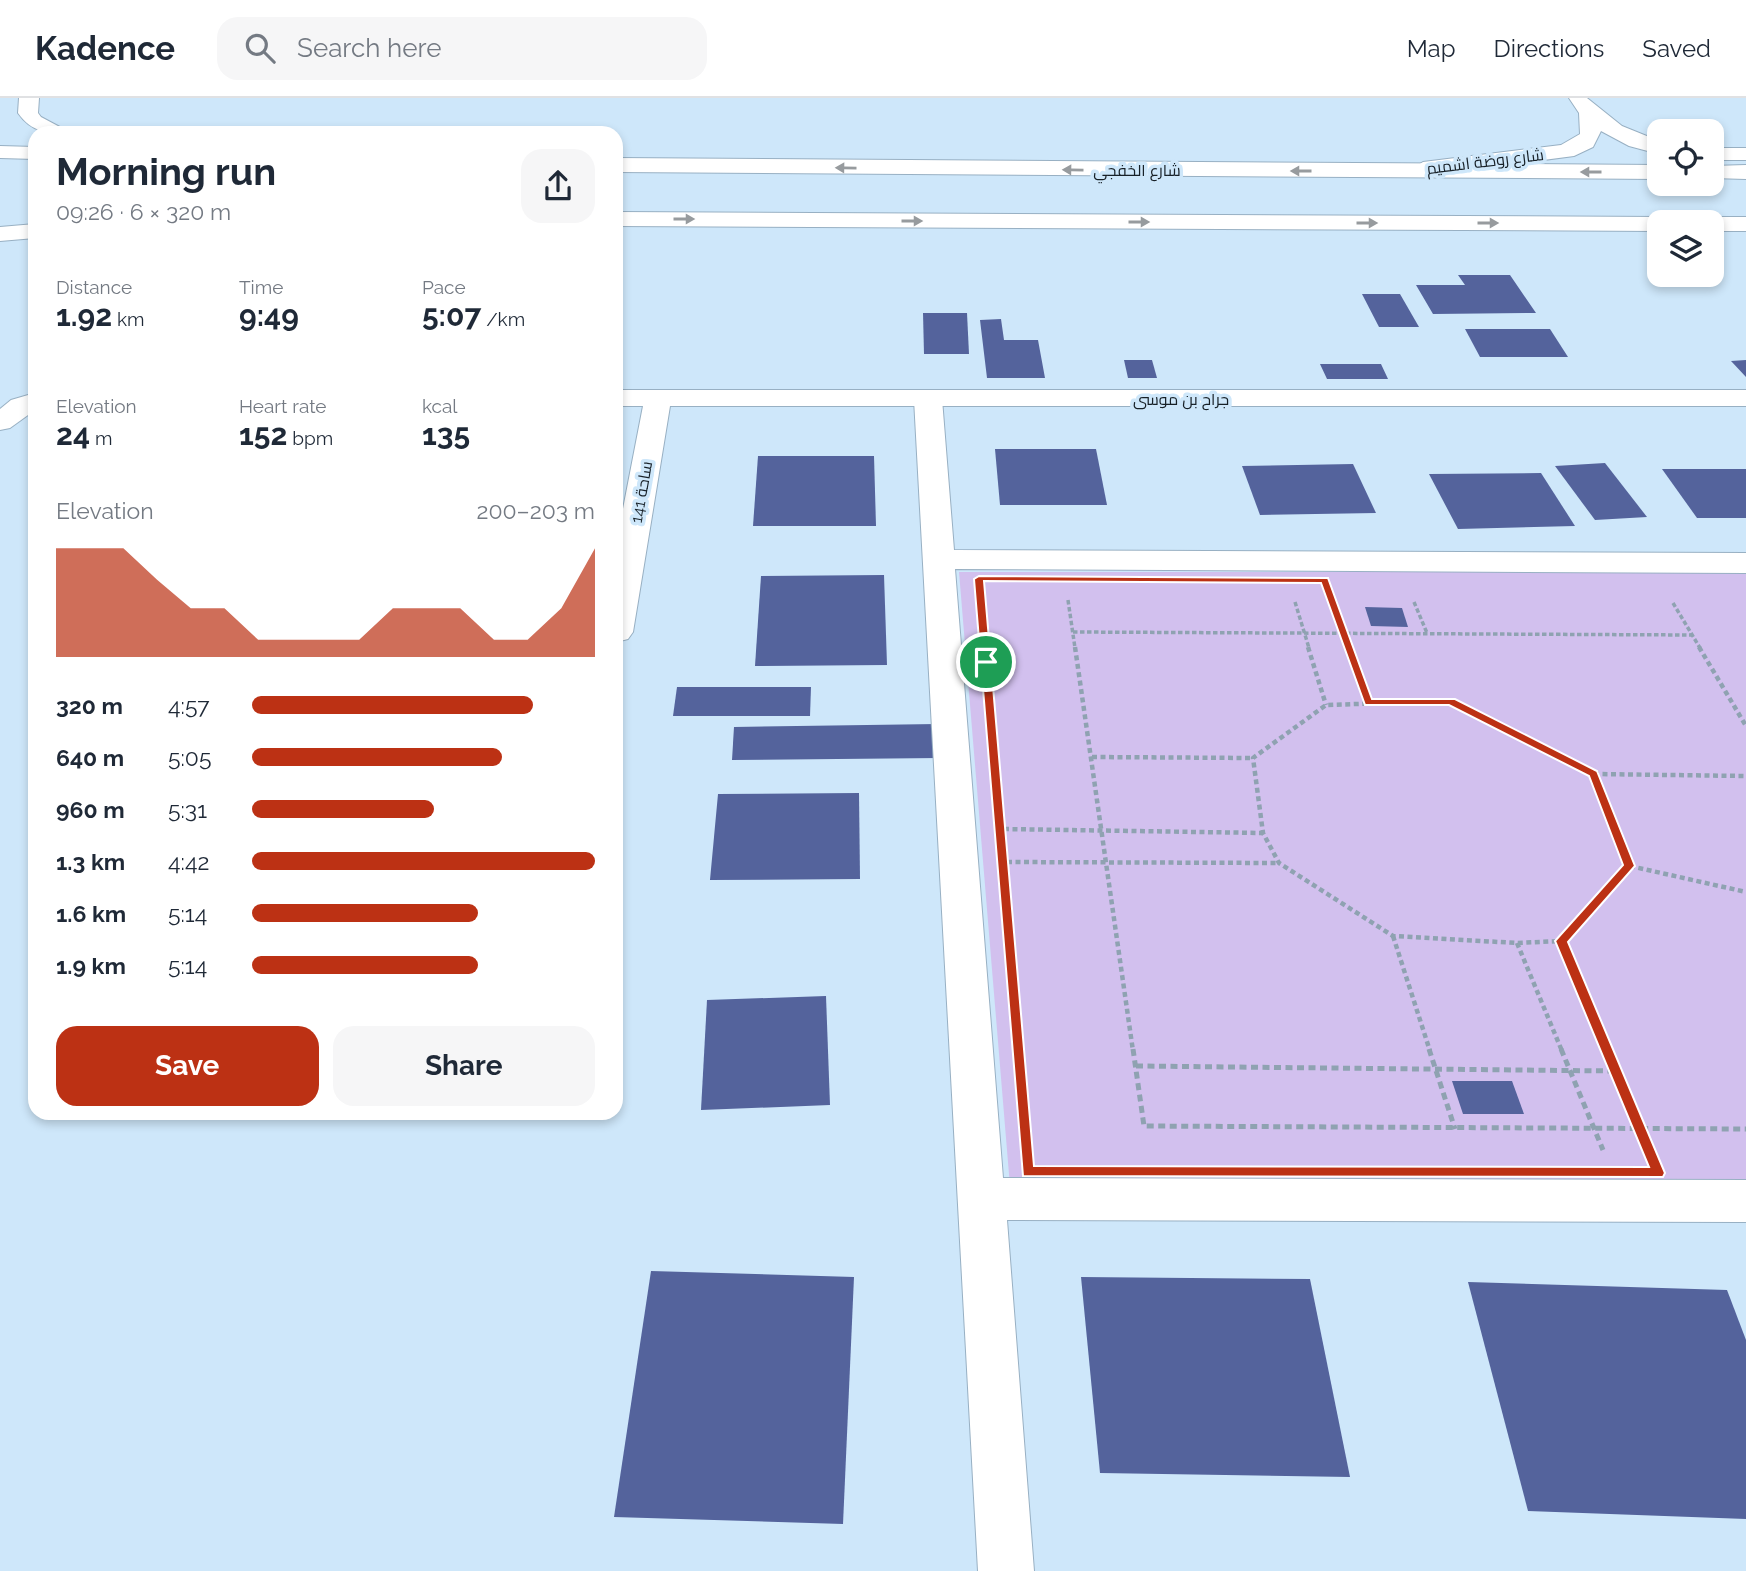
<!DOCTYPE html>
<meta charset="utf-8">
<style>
body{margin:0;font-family:Raleway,Cairo,sans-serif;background:#f6f6f7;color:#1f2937;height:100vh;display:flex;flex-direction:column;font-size:26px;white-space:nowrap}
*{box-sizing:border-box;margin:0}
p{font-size:23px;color:#747a83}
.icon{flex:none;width:38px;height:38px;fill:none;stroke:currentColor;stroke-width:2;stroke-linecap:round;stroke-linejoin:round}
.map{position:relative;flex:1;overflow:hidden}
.panel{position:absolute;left:28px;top:28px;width:595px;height:994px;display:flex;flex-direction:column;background:#fff;border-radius:21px;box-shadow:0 4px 10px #0003}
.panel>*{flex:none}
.fabs{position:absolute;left:1647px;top:21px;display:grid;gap:14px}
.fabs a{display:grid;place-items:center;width:77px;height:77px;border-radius:14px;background:#fff;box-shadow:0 4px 10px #0003;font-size:35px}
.pin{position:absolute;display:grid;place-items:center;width:60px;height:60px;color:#fff;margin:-30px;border:4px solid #fff;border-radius:50%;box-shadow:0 2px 7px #0007}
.round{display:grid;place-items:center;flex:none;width:74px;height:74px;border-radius:21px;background:#f6f6f7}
.headline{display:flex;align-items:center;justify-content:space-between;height:119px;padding:0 28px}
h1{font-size:38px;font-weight:700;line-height:52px}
.metrics{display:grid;grid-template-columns:repeat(3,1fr);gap:10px;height:119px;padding:7px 28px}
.metrics div{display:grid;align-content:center}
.metrics b{font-size:30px;font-weight:700}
.metrics small{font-size:19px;font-weight:400}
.metrics p{font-size:19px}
.chart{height:196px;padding:14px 28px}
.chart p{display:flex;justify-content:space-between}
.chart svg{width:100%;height:126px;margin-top:7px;fill:#bc3114;opacity:.7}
.primary-button{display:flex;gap:14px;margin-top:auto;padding:14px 28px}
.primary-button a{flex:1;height:80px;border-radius:21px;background:#bc3114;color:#fff;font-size:28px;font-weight:700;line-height:80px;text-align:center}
.primary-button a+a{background:#f6f6f7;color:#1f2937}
ul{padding:0 28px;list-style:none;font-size:23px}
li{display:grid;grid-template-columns:112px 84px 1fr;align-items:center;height:52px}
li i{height:18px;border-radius:9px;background:#bc3114}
header{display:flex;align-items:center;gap:42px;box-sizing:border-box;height:98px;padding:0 35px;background:#fff;border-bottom:2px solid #e0e1e3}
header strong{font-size:33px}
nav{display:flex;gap:38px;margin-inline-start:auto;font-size:24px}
.search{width:490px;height:63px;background:#f6f6f7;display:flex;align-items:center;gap:18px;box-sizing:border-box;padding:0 24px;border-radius:21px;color:#747a83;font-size:26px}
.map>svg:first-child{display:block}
.green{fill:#d2c0ee}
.building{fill:#54639c}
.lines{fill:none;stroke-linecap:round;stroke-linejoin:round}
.pedestrian-casing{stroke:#98b0c3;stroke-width:2}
.minor-casing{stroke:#98b0c3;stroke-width:2}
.tertiary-casing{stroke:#98b0c3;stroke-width:2}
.trunk-casing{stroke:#98b0c3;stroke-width:2}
.path-far2{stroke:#8fa2b1;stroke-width:3.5;stroke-dasharray:4.5 2.5;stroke-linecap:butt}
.path-far1{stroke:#8fa2b1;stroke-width:4.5;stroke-dasharray:5 3.5;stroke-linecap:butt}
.path{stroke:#8fa2b1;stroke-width:5;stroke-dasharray:7 4.5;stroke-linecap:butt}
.pedestrian{fill:#fff;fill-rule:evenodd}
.minor{fill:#fff;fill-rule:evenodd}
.tertiary{fill:#fff;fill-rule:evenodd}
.trunk{fill:#fff;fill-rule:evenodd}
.oneway{fill:#979b9e}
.route{fill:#bc3114;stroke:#fff;stroke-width:2;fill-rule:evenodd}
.labels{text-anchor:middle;stroke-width:7;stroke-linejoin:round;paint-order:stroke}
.far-street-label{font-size:16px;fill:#172027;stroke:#cee7fa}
</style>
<header>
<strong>Kadence</strong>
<div class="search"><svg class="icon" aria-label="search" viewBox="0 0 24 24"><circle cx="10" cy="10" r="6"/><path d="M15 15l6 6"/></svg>Search here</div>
<nav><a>Map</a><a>Directions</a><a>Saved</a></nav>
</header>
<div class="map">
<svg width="1746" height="1473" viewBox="0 0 1746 1473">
<rect width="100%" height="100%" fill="#cee7fa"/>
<!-- green -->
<path class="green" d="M959,474H1746V1090L1010,1088Z"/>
<!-- building -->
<g class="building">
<path d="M1458,177H1510L1536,215L1433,216L1416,187H1465Z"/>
<path d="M1362,196H1400L1419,229H1379Z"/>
<path d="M923,215H967L969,256H924Z"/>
<path d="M1001,221L1004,242H1038L1045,280H987L980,222Z"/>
<path d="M1465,231H1550L1568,259H1480Z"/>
<path d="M1124,262H1152L1157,280H1128Z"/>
<path d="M1746,262V279L1731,263Z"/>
<path d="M1320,266H1381L1388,281H1327Z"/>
<path d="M995,351H1096L1107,407H1000Z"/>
<path d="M758,358H874L876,428H753Z"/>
<path d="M1605,365L1647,419L1595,422L1555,368Z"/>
<path d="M1353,366L1376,415L1260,417L1242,368Z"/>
<path d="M1662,371H1746V420H1697Z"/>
<path d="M1541,375L1575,428L1458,431L1429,376Z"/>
<path d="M884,477L887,567L755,568L761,478Z"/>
<path d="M1365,509L1402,510L1408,529L1371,528Z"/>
<path d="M677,589H811L810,618H673Z"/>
<path d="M937,626L939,660L732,662L734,629Z"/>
<path d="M859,695L860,781L710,782L718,696Z"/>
<path d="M826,898L830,1007L701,1012L707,902Z"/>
<path d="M1452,983H1512L1524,1016H1463Z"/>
<path d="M651,1173L854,1179L843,1426L614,1419Z"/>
<path d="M1081,1179L1310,1181L1350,1379L1100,1375Z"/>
<path d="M1468,1184L1727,1192L1746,1242V1421L1528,1413Z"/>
</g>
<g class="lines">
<defs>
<path id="pedestrian" d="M928,293L938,295L942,301L954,452L1746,455V475L955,471L1003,1080L1746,1082V1124L1007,1122L1034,1473H978L914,301L918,295Z"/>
<g id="minor">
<path d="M616,292H1746V308H670L633,534L628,541L616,544V447L643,308H616Z"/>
<path d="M35,295V312L10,330L0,332V311L11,302Z"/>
</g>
<g id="tertiary">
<path d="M1569,0H1587L1622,28L1659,43V56L1629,48L1601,33L1593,49L1574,58L1423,78L1412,71L1423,64L1561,47L1580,36L1579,15Z"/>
<rect x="1712" y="50" width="34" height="12"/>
</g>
<g id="trunk">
<path d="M19,0H39L38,15L41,19L71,35C47,35 32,35 18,15Z"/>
<path d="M0,48L35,49V61L0,60Z"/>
<path d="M616,60L1659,67V81L616,74Z"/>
<path d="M1746,67V81L1712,80V68Z"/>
<path d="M616,114L1659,119L1669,124H1659V133L616,128Z"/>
<path d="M1712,119H1746V133H1712V124H1702Z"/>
<path d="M35,126V140L0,143V129Z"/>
</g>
</defs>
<!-- pedestrian casing -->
<use href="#pedestrian" class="pedestrian-casing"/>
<!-- minor casing -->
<use href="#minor" class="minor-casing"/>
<!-- tertiary casing -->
<use href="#tertiary" class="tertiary-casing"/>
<!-- trunk casing -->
<use href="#trunk" class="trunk-casing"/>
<!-- path-far2 -->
<g class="path-far2">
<path d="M1068,502L1075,550"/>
<path d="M1332,503L1349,550"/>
<path d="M1295,504L1309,550"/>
<path d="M1414,504L1427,535"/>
<path d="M1673,505L1700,550"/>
<path d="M1073,534L1692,537"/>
</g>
<!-- path-far1 -->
<g class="path-far1">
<path d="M1075,549L1133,953"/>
<path d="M1308,549L1326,607"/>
<path d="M1348,549L1368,604"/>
<path d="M1699,549L1746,628"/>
<path d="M1451,603L1594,676L1630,768L1561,843L1517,845L1393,838L1279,765L1263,735L1253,660L1326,607Z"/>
<path d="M1092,659L1253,660"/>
<path d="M1594,676L1746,678"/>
<path d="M1004,731L1263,735"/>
<path d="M1007,764L1279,765"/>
<path d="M1630,768L1746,794"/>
<path d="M1393,838L1430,953"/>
<path d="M1561,843L1607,953"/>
<path d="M1517,845L1562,953"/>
</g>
<!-- path -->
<g class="path">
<path d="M1133,951L1144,1028L1746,1031"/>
<path d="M1429,951L1455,1031"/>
<path d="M1561,951L1603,1052"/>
<path d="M1606,951L1648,1052"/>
<path d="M1136,968L1615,973"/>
</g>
<!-- pedestrian -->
<use href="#pedestrian" class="pedestrian"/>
<!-- minor -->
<use href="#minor" class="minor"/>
<!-- tertiary -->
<use href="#tertiary" class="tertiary"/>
<!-- trunk -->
<use href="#trunk" class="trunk"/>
</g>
<!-- one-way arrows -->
<defs><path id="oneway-solid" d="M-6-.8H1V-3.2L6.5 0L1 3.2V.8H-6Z" transform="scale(1.75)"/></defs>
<g class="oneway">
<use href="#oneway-solid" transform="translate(846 70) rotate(-179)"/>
<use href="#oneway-solid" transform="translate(1073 72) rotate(-179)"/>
<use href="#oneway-solid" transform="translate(1301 73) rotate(-180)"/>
<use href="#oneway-solid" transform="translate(1591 74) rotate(-180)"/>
<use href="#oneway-solid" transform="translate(684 121)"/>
<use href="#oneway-solid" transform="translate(912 123)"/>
<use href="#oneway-solid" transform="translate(1139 124)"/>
<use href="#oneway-solid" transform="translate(1367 125)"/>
<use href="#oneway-solid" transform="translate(1488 125)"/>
</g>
<!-- route -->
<path class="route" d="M979,478L1328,480L1372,601H1455L1597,673L1635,768L1568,844L1665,1075L1663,1079L1023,1078L974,481ZM984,483L1321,485L1365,607H1449L1589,678L1623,767L1555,843L1649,1069L1034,1068Z"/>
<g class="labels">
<!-- far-street labels -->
<g class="far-street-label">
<text transform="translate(1485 63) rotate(-7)" y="6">شارع روضة اشميم</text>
<text x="1137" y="78">شارع الخفجي</text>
<text x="1181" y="307">جراح بن موسى</text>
<text transform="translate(641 394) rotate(-80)" y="6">ساحة 141</text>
</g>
</g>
</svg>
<div class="fabs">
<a><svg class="icon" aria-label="locate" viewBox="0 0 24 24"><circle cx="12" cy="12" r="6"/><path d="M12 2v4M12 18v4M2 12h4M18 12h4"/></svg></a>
<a><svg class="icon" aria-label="layers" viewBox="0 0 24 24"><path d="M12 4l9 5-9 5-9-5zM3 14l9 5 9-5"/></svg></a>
</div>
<div class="pin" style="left:986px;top:564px;background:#1e9e55"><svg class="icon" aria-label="arrive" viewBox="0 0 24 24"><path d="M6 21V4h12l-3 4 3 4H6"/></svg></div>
<section class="panel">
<div class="headline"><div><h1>Morning run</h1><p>09:26 · 6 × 320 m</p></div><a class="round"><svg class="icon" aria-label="share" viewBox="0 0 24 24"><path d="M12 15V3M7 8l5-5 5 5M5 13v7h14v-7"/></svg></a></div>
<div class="metrics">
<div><p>Distance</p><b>1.92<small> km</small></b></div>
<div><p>Time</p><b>9:49</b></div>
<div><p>Pace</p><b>5:07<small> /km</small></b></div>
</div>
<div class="metrics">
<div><p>Elevation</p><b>24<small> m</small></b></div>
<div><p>Heart rate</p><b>152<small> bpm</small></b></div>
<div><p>kcal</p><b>135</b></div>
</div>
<div class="chart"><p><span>Elevation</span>200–203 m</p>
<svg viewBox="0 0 160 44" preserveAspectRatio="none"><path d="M0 44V6L10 6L20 6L30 17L40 27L50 27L60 38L70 38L80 38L90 38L100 27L110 27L120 27L130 38L140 38L150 27L160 6V44z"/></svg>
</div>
<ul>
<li><b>320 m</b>4:57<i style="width:82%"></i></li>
<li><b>640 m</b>5:05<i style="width:73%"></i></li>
<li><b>960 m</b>5:31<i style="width:53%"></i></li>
<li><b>1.3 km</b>4:42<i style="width:100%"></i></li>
<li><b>1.6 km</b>5:14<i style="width:66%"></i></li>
<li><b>1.9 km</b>5:14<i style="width:66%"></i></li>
</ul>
<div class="primary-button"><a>Save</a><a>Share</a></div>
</section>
</div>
